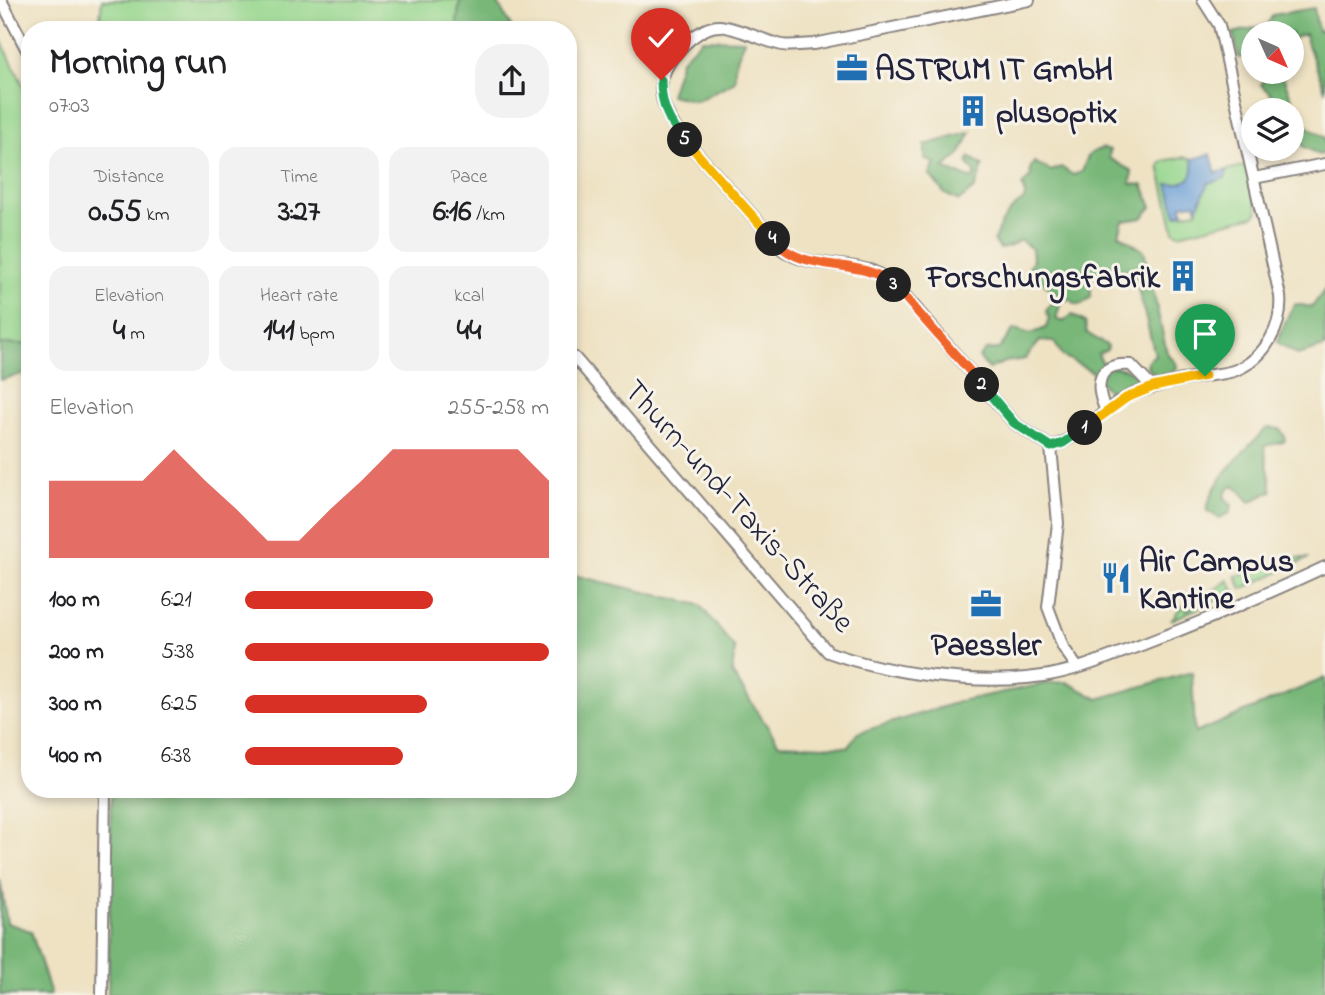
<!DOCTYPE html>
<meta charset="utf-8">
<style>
body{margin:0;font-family:"Indie Flower",sans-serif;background:#f2f2f2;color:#202124;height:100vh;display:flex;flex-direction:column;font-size:26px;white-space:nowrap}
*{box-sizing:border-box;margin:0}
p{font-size:23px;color:#757577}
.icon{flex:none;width:38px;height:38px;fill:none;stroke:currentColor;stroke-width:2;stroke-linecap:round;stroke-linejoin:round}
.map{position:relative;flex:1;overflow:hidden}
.panel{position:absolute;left:21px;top:21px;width:556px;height:777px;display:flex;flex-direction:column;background:#fff;border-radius:28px;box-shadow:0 4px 10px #0003}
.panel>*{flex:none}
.needle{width:46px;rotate:135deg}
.fabs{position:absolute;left:1241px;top:21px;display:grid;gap:14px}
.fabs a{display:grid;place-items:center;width:63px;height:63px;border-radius:50%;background:#fff;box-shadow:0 4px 10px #0003;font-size:35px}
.pin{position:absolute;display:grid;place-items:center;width:60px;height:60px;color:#fff;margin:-72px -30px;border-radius:50% 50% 50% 0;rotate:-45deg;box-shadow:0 0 7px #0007}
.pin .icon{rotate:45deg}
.km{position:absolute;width:35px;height:35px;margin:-18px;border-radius:50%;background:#222;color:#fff;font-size:19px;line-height:35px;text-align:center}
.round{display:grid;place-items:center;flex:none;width:74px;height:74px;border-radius:28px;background:#f2f2f2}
.summary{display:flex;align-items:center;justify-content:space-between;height:119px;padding:0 28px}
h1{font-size:38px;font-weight:700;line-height:52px}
.metrics{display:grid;grid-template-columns:repeat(3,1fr);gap:10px;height:119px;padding:7px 28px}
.metrics div{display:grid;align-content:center;border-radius:18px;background:#f2f2f2;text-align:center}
.metrics b{font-size:30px;font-weight:700}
.metrics small{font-size:19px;font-weight:400}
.metrics p{font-size:19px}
.chart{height:196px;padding:14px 28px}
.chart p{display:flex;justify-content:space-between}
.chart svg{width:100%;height:126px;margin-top:7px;fill:#d93025;opacity:.7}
ul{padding:0 28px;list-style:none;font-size:23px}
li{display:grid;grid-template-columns:112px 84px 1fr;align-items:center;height:52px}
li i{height:18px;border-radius:9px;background:#d93025}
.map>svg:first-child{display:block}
.green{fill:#96d68d;stroke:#5c7c64;stroke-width:2}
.forest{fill:#78b778;stroke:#4d6c5a;stroke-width:2}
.water{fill:#699ed6;stroke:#466088;stroke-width:2}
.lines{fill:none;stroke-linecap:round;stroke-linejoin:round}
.street-casing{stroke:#88827f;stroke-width:14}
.street{stroke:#fff;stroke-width:10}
.split-1-casing{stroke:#fff;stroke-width:14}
.split-2-casing{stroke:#fff;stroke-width:14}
.split-3-casing{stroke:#fff;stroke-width:14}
.split-4-casing{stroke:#fff;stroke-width:14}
.split-5-casing{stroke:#fff;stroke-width:14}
.split-6-casing{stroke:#fff;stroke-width:14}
.split-1{stroke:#f5b400;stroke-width:9}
.split-2{stroke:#22a559;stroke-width:9}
.split-3{stroke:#f0652b;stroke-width:9}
.split-4{stroke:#f0652b;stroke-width:9}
.split-5{stroke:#f5b400;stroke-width:9}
.split-6{stroke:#22a559;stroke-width:9}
.labels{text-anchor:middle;stroke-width:6;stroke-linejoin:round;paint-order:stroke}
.poi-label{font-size:32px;font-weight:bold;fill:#22223b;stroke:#f7f3e8;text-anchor:start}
.street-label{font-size:32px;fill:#22223b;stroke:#f7f3e8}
</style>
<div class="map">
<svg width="1325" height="995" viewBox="0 0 1325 995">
<rect width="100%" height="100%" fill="#f7f3e8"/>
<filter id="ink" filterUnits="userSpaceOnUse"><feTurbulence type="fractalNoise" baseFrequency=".0143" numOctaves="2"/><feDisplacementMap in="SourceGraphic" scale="14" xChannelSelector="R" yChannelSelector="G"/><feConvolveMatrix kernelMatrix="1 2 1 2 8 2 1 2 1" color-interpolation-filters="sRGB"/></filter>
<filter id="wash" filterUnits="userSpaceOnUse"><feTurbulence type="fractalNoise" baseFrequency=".00686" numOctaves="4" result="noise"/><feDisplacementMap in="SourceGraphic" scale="28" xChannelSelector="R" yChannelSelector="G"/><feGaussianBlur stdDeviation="1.57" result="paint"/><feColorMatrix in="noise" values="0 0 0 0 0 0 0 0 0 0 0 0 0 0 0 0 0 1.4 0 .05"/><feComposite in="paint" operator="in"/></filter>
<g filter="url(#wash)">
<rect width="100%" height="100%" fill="#eee2c3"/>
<!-- green -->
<g class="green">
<path d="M102,0H460L456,30H103L104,27L99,26Z"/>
<path d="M0,38L30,99V344H0Z"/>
<path d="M1183,157L1192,159C1197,179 1185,184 1169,184L1176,215L1197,211L1202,191L1208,182L1225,178L1227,170L1247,165L1258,212L1254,216L1179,234L1174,231L1159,166L1163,161Z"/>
<path d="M1291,558H1309L1242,589L1236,576L1256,569L1290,564L1289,559Z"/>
<path d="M1228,580L1235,592L1171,620L1182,606L1187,610Z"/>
</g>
<!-- forest -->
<g class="forest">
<path d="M460,0H496L513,30H456Z"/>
<path d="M1314,8L1318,31L1325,30V91C1319,71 1309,53 1305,34L1297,36L1292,42V33H1253V54L1239,58L1233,33L1267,25L1273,15Z"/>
<path d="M702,39L744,40L735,65V81L697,101L670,95L681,60Z"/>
<path d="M1276,72H1281L1301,122L1325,138V153L1319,155L1303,146L1297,128L1292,125V110H1280L1270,93L1261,85L1264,79H1273Z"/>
<path d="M971,132L961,153L944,168L972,179L975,173L967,162L970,157L983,166L975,188L959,201L945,194L930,175L935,163L925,159V145Z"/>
<path d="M1103,148L1110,150L1109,158L1132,171L1131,184L1143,185L1152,207L1142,218L1123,221L1119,234L1144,251L1167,353L1176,363L1177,368L1169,375L1158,377L1147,367L1148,360L1155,355L1133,268L1091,277V297L1082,304H1075L1071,299L1064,300C1052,288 1038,281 1028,269L1033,260L1032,249L1020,240L1011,246L1000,249L994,241C999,224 1009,209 1024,200L1025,195L1022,186L1031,176L1030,169L1034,162L1051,171L1061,167L1073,175L1082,172C1088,157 1085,154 1103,148Z"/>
<path d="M1325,289V347L1297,355L1277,342C1282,332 1288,310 1296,304L1312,307Z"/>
<path d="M1053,302H1061L1056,319L1063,322L1072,315L1085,322L1087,333L1108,346L1107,350L1098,354L1104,366C1122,367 1132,369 1146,382L1113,397L1091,371L1063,356L1054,342L1040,341L1025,359L1005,362L988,369L979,357L986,350L999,349L1014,329L1031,334L1046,328L1049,318L1046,311Z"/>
<path d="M0,344H30V372L0,380Z"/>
<path d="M1267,428L1280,429L1285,437L1284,442L1264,446L1272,491L1250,502L1235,485L1228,488L1224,497L1232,505L1230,513L1219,518L1207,511C1209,483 1247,448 1267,428Z"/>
<path d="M569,574L700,605L735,649L732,673L779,744L848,747L857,733L965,700L1048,683L1067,682L1098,699L1192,672L1195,733L1325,678V995H108L111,789H569Z"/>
<path d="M0,880L7,923L31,931L51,995H0Z"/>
</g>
<!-- water -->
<path class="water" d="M1211,154L1216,173L1227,170L1225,178L1208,183L1197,209L1195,203L1182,205L1183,213L1176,215L1168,184C1186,184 1197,179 1192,159Z"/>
</g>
<g filter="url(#ink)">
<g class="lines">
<defs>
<g id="street">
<path d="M1,0L30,56"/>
<path d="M1029,0L814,44C804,44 792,47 782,45C763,41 737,27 719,26C707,26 695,35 686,43C654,74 654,97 679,133L783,250C809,268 840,261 869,270C882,274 892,283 902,292L1014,423L1051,447C1081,438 1100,411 1127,397C1151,386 1179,380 1205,376C1216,374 1226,374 1236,370C1265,358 1283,326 1280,296L1219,25L1203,0"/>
<path d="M1254,178L1325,164"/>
<path d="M569,355L575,358L828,652C889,674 978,686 1043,676C1077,671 1111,656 1144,644C1205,621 1265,595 1325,567"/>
<path d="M1106,411C1094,385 1097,362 1131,365L1152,387"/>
<path d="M1051,447L1058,523L1048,607L1063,647L1077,667"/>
<path d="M102,995L105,789"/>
</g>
</defs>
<!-- street casing -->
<use href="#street" class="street-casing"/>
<!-- street -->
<use href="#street" class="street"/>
</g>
</g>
<g class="lines" filter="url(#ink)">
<defs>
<path id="split-1" d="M1085,428L1126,398L1153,387L1205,376"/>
<path id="split-2" d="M982,385L1014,423L1051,447L1063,443L1085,428"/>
<path id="split-3" d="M894,285L982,385"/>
<path id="split-4" d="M773,239C806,277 856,254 894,285"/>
<path id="split-5" d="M685,140L773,239"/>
<path id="split-6" d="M661,80C661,105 668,122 685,140"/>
</defs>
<!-- split-1 casing -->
<use href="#split-1" class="split-1-casing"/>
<!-- split-2 casing -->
<use href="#split-2" class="split-2-casing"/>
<!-- split-3 casing -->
<use href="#split-3" class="split-3-casing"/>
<!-- split-4 casing -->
<use href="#split-4" class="split-4-casing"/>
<!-- split-5 casing -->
<use href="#split-5" class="split-5-casing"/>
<!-- split-6 casing -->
<use href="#split-6" class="split-6-casing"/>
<!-- split-1 -->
<use href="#split-1" class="split-1"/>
<!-- split-2 -->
<use href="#split-2" class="split-2"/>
<!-- split-3 -->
<use href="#split-3" class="split-3"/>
<!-- split-4 -->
<use href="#split-4" class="split-4"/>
<!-- split-5 -->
<use href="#split-5" class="split-5"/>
<!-- split-6 -->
<use href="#split-6" class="split-6"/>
</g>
<!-- icons -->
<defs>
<symbol id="office-bare" viewBox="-9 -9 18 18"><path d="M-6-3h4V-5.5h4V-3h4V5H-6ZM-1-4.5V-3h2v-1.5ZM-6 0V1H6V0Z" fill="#1f6fb2" stroke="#f7f3e8" stroke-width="2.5" paint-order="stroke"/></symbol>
<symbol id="building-bare" viewBox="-9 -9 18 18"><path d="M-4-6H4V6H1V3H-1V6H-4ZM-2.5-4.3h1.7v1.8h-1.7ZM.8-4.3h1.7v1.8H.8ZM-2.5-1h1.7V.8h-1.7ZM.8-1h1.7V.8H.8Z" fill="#1f6fb2" stroke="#f7f3e8" stroke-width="2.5" paint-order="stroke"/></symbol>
<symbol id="restaurant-bare" viewBox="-9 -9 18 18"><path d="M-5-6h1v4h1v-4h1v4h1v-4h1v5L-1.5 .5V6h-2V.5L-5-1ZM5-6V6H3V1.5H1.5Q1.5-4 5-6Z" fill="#1f6fb2" stroke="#f7f3e8" stroke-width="2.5" paint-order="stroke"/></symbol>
</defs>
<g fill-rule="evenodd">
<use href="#office-bare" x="830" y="46" width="44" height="44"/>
<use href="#building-bare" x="951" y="89" width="44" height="44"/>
<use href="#building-bare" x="1161" y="254" width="44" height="44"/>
<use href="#restaurant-bare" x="1094" y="556" width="44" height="44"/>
<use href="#office-bare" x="964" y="582" width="44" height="44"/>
</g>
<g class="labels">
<!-- poi labels -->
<g class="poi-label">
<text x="875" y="79">ASTRUM IT GmbH</text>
<text x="996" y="122">plusoptix</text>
<text x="1160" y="287" text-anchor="end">Forschungsfabrik</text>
<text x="1139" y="571">Air Campus<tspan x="1139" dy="37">Kantine</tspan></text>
<text x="986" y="655" text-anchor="middle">Paessler</text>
</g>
<!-- street labels -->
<g class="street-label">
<text transform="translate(740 505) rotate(48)" y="11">Thurn-und-Taxis-Straße</text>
</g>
</g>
</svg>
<div class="fabs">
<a><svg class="needle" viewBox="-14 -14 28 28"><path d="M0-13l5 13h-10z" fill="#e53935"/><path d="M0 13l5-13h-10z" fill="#757577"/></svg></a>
<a><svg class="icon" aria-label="layers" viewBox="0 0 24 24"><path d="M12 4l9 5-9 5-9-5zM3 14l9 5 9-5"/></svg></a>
</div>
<div class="pin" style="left:1205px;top:376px;background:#1e9e55"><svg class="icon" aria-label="arrive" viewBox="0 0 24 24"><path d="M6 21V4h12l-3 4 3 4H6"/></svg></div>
<div class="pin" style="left:661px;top:80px;background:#d93025"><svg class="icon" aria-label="check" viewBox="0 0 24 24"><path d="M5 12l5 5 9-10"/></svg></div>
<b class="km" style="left:1085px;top:428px">1</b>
<b class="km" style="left:982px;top:385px">2</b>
<b class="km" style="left:894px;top:285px">3</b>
<b class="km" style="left:773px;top:239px">4</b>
<b class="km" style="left:685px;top:140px">5</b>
<section class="panel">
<div class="summary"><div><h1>Morning run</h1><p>07:03</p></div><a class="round"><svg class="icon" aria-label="share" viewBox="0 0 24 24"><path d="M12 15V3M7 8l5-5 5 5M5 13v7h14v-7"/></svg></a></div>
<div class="metrics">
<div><p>Distance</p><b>0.55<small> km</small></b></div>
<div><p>Time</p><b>3:27</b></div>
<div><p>Pace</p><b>6:16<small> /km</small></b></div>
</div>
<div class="metrics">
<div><p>Elevation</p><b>4<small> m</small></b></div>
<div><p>Heart rate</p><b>141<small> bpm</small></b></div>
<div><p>kcal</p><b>44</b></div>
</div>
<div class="chart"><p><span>Elevation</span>255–258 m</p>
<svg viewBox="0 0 160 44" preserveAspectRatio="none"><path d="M0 44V17L10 17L20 17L30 17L40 6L50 17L60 27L70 38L80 38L90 27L100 17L110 6L120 6L130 6L140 6L150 6L160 17V44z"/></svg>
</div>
<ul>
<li><b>100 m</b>6:21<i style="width:62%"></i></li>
<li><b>200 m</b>5:38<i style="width:100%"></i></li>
<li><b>300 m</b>6:25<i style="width:60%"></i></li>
<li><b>400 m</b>6:38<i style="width:52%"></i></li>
</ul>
</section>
</div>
